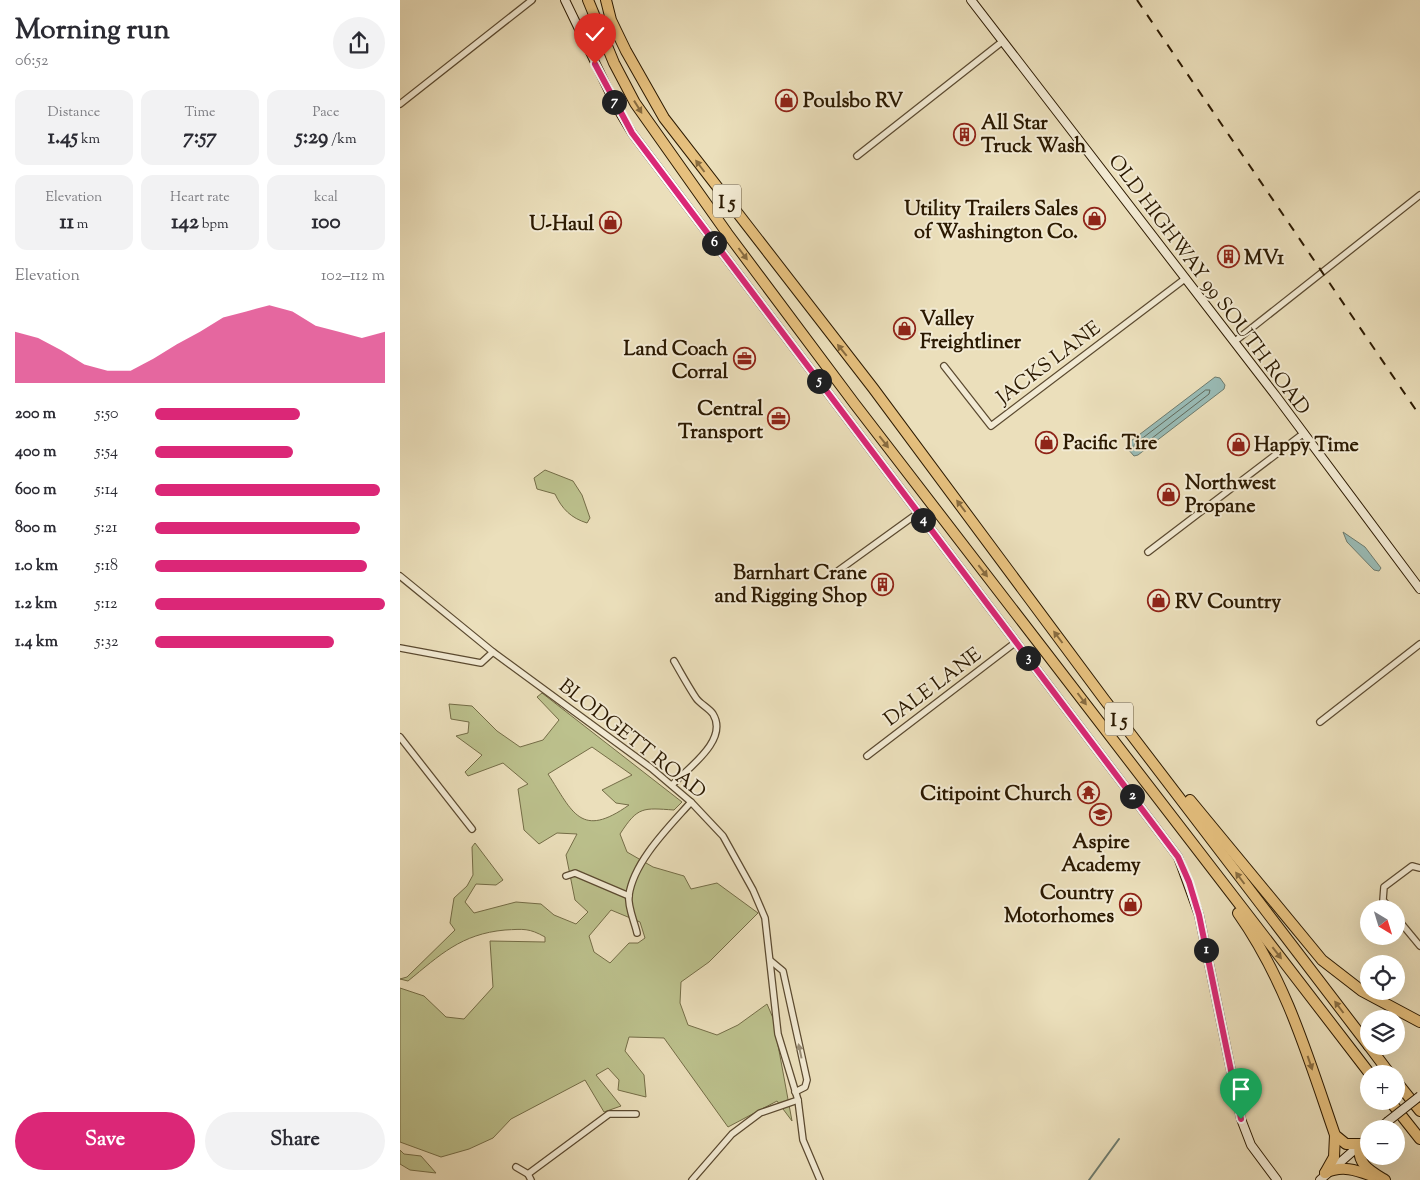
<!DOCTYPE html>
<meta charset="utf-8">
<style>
body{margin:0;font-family:"Sorts Mill Goudy",serif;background:#f2f2f3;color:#2b2b33;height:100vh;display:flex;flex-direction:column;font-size:19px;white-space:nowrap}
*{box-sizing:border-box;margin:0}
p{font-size:16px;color:#7c7c81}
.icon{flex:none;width:28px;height:28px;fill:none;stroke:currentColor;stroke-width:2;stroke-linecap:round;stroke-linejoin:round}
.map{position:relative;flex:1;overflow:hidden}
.drawer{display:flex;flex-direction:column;background:#fff;width:400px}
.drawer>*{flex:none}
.needle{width:32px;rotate:142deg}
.controls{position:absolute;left:960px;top:900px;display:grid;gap:10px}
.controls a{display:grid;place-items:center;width:45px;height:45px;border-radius:50%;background:#fff;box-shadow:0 5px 20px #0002;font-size:25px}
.pin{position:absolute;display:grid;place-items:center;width:42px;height:42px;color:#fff;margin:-51px -21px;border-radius:50% 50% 50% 0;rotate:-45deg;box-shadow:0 0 5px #0007}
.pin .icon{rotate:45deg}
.km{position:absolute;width:25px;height:25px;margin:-12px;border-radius:50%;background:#222;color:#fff;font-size:14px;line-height:25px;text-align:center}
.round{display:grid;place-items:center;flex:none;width:52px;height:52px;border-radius:26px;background:#f2f2f3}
.head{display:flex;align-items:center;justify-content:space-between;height:85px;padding:0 15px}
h1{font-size:28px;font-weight:800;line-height:38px}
.figures{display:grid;grid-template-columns:repeat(3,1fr);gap:8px;height:85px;padding:5px 15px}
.figures div{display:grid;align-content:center;border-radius:12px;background:#f2f2f3;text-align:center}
.figures b{font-size:21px;font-weight:800}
.figures small{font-size:14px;font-weight:400}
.figures p{font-size:14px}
.chart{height:140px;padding:10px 15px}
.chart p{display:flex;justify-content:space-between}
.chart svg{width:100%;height:90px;margin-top:5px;fill:#db2777;opacity:.7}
.button{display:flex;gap:10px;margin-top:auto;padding:10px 15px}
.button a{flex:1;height:58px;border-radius:30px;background:#db2777;color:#fff;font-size:20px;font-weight:800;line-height:58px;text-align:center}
.button a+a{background:#f2f2f3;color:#2b2b33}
ul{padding:0 15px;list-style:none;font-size:16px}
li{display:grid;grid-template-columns:80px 60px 1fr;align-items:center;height:38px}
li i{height:12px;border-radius:6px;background:#db2777}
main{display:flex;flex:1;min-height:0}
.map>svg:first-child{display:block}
.green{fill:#bcc18d;stroke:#746d47;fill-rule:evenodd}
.water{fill:#99bcb7;stroke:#6d7b6e}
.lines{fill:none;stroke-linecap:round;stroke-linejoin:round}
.shore{stroke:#626a5c;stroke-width:1}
.stream{stroke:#6d7b6e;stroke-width:2}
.street-casing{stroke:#5b4a30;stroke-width:8}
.secondary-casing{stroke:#2b1901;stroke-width:10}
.highway-casing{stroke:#2b1901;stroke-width:12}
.street{stroke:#f2ead3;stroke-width:5.5}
.secondary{stroke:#f2ead3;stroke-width:8}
.highway{stroke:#e6c07e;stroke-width:10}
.rail{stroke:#2b1901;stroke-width:2;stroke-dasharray:9 9;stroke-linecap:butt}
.secondary-bridge-casing{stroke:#2b1901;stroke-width:10;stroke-linecap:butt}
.secondary-bridge{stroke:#f2ead3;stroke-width:8}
.oneway{fill:#886c40}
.oneway2{fill:#988c74}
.route-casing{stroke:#fff;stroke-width:10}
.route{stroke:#db2777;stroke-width:6}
.labels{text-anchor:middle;stroke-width:4;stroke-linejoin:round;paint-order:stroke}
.shield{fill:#f2ead3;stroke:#675840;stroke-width:1}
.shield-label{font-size:19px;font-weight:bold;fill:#2b1901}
.poi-label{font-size:20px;font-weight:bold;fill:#2b1901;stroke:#f2ead3;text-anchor:start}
.street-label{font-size:20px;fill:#2b1901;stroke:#f2ead3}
</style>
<main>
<section class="drawer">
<div class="head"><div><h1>Morning run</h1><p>06:52</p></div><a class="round"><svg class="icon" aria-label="share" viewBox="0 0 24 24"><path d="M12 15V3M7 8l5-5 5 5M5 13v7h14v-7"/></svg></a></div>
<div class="figures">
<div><p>Distance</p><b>1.45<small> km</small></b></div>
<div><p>Time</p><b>7:57</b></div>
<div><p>Pace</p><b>5:29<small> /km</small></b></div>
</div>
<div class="figures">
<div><p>Elevation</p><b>11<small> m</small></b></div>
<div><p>Heart rate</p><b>142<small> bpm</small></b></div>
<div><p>kcal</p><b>100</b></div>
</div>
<div class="chart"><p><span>Elevation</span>102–112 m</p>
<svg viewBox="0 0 160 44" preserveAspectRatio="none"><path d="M0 44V19L10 22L20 28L30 35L40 38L50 38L60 32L70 25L80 19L90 12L100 9L110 6L120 9L130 16L140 19L150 22L160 19V44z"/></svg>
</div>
<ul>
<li><b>200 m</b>5:50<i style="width:63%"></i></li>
<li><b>400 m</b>5:54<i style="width:60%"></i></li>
<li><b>600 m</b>5:14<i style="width:98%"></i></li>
<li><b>800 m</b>5:21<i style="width:89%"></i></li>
<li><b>1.0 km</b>5:18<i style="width:92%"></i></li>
<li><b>1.2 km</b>5:12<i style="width:100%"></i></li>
<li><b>1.4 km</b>5:32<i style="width:78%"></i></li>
</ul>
<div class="button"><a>Save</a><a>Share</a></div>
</section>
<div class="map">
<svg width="1020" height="1180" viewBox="0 0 1020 1180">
<rect width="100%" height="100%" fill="#ebdfbb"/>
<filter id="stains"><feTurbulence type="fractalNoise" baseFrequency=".004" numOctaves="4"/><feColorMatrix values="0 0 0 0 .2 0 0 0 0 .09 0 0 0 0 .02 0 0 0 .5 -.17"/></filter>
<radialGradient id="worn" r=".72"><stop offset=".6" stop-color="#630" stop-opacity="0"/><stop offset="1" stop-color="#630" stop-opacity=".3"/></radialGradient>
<!-- green -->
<g class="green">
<path d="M145,470L173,481L182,495L190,518L187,523C171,518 162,509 155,494L137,489L134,478Z"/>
<path d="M142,693L282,802L274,810C243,808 238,806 220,834L227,852L253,867L284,876L291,889L317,883L358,913L309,962L281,982L280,1003L288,1025L317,1035L338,1025L367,1004L373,1018L392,1121L377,1101L328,1127L264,1038L229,1037L225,1051L244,1075L246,1097L218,1090L219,1080L208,1068L196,1075L221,1106L204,1112L185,1080L111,1119L93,1138L69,1149L41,1157L0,1142V988L24,996L46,1017L64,1019L93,987L90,941L145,942V937C129,928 124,929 105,930C61,934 40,955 8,981L0,979L7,977L55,930L50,923L54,898L67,886L73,875L72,847L75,843L103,880L96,885L76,884L65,902L74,913L116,902L141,904L154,915L176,924L188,912L175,900L166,855L177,834L157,833L139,844L124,830L118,789L128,784L103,763L68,776L65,772L82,755L56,736L68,733L69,722L51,719L49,704L72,706L97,731L120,747L143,740L159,720L137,697ZM192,747L232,775L202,790L216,803L229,805C181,839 173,813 148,774ZM211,910L240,922L245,938L238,943H229L210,963L194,952L189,936Z"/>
<path d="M0,1150L4,1154L21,1156L36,1173L10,1170L0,1164Z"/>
</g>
<!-- water -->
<g class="water">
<path d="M815,377L820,378L825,385L824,389L738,455L734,456L727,448V444Z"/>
<path d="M943,532L965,547L981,568L979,571L974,570L947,542Z"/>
</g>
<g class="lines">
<!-- shore -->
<path class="shore" d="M806,390H810L809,394L738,449H734V445Z"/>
<!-- stream -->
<path class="stream" d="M689,1180L719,1139"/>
<defs>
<g id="street">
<path d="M0,104L132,0"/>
<path d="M457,156L603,41"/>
<path d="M834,342L1020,195"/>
<path d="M544,366L591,426L786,278"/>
<path d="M748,552L904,433"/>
<path d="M435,573L518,513"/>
<path d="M0,576L93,652L251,768L291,802L323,836L353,890L365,918L378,1034L398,1100L403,1140L420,1180"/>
<path d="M0,648L81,663L93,652"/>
<path d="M920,722L1020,644"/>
<path d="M0,737L72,829"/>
<path d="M467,756L616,642"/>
<path d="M272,785C288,768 329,740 313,714C309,708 300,704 296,698C288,686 281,673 274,661"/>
<path d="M166,876L175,873L229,896"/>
<path d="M990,909L983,900L984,887L1012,866L1020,868"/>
<path d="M996,917L1020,946"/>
<path d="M237,933C235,923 227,906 229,895C234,861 269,827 291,802"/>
<path d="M371,961L383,971L407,1080L405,1087L395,1092"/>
<path d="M116,1167L128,1174L131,1180"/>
<path d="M128,1174L209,1114H236"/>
<path d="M292,1180L332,1134L360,1113L398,1100"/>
</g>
<g id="secondary">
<path d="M165,0L217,108L232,133L778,857L799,915L841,1119L851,1145L877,1180"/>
<path d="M571,0L876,396L1020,589"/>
<path d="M979,1129L987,1122"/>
<path d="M920,1180L969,1137"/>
</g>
<g id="highway">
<path d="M188,0L214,63L235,103L327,233L454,403L970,1074"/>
<path d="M206,0L211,20L226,51L264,118L473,388L704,699L969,1046"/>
<path d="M790,800L922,960L962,991L1020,1022"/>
<path d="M838,913C886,981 908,1057 935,1135L946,1144H960C956,1164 970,1171 985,1180"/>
<path d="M969,1046L990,1074"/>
<path d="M996,1081L1020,1111"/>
<path d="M990,1101L1020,1139"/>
<path d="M925,1173C942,1165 956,1170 972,1176"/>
<path d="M925,1173L934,1157L935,1135"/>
</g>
</defs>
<!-- street casing -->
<use href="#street" class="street-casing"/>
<!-- secondary casing -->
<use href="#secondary" class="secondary-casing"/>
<!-- highway casing -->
<use href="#highway" class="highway-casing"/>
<!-- street -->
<use href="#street" class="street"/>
<!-- secondary -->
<use href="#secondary" class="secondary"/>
<!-- highway -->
<use href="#highway" class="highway"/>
<!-- rail -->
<path class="rail" d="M737,0L1020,416"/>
<defs>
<path id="secondary-bridge" d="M987,1122L1020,1096"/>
</defs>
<!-- secondary-bridge casing -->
<use href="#secondary-bridge" class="secondary-bridge-casing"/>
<!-- secondary-bridge -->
<use href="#secondary-bridge" class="secondary-bridge"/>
</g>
<!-- one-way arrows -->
<defs><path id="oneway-solid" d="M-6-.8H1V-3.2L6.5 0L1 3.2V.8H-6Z" transform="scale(1.25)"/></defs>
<g class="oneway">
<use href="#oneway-solid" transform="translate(238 107) rotate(58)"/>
<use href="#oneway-solid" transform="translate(300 166) rotate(-127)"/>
<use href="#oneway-solid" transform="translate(343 254) rotate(53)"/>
<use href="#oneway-solid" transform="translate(442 350) rotate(-129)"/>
<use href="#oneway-solid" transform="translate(484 442) rotate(52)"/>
<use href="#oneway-solid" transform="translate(561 506) rotate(-127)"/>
<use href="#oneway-solid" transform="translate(583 571) rotate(52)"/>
<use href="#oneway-solid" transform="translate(658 637) rotate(-127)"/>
<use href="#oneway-solid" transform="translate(682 699) rotate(53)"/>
<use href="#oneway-solid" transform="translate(840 878) rotate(-127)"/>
<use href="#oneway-solid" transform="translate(877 953) rotate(52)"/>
<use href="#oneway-solid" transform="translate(939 1007) rotate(-127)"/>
<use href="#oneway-solid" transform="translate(910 1063) rotate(71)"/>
</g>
<use class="oneway2" href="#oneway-solid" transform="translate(400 1051) rotate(-102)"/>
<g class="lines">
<defs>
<path id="route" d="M195,64L232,133L778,857L789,882L799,915L841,1119"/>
</defs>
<!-- route casing -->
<use href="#route" class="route-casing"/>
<!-- route -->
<use href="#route" class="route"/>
</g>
<!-- icons -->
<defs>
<symbol id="shop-ring" viewBox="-11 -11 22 22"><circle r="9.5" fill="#f2ead3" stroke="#8f2418" stroke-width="1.5"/><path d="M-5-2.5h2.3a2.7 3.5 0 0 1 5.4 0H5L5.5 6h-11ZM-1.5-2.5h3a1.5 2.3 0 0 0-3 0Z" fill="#8f2418"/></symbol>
<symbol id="building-ring" viewBox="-11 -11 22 22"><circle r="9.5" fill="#f2ead3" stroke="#8f2418" stroke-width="1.5"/><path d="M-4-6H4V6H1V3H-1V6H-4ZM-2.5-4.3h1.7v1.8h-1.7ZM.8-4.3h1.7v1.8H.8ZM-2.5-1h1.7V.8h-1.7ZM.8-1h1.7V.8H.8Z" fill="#8f2418"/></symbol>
<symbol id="office-ring" viewBox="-11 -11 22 22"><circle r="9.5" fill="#f2ead3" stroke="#8f2418" stroke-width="1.5"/><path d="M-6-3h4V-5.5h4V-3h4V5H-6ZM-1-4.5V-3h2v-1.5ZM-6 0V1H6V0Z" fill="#8f2418"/></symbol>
<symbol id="temple-ring" viewBox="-11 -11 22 22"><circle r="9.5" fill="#f2ead3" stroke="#8f2418" stroke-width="1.5"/><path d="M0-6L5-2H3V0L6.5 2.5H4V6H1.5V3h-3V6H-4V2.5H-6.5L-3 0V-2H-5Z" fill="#8f2418"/></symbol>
<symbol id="school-ring" viewBox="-11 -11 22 22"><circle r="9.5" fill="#f2ead3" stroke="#8f2418" stroke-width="1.5"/><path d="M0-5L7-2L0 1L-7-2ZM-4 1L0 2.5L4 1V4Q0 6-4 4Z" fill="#8f2418"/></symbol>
</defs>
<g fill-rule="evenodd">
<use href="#shop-ring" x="374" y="88" width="25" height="25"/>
<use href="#building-ring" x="552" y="122" width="25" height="25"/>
<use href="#shop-ring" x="682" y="206" width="25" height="25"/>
<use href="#shop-ring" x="198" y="210" width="25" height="25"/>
<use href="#building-ring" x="816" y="244" width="25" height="25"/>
<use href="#shop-ring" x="492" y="316" width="25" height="25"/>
<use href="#office-ring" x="332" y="346" width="25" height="25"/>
<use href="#office-ring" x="366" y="406" width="25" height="25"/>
<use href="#shop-ring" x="634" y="430" width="25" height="25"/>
<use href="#shop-ring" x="826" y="432" width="25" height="25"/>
<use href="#shop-ring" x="756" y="482" width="25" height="25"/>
<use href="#building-ring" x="470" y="572" width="25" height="25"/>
<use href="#shop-ring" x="746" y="588" width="25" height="25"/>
<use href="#temple-ring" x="676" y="780" width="25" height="25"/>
<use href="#school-ring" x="688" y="802" width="25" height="25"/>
<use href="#shop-ring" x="718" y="892" width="25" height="25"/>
</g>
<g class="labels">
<!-- shield labels -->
<g class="shield">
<rect x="313" y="184.5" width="28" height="33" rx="4"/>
<rect x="705" y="702.5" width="28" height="33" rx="4"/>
</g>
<g class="shield-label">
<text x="327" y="208">I 5</text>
<text x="719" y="726">I 5</text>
</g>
<!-- poi labels -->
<g class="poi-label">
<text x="403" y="107">Poulsbo RV</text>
<text x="581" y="129">All Star<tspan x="581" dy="23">Truck Wash</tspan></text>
<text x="678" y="215" text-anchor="end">Utility Trailers Sales<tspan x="678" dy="23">of Washington Co.</tspan></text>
<text x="194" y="230" text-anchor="end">U-Haul</text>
<text x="844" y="264">MV1</text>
<text x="520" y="325">Valley<tspan x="520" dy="23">Freightliner</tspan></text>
<text x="328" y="355" text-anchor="end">Land Coach<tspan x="328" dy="23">Corral</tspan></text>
<text x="363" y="415" text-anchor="end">Central<tspan x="363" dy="23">Transport</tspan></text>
<text x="663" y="449">Pacific Tire</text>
<text x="854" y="451">Happy Time</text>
<text x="785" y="489">Northwest<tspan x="785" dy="23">Propane</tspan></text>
<text x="467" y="579" text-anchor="end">Barnhart Crane<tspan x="467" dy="23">and Rigging Shop</tspan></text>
<text x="775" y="608">RV Country</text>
<text x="672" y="800" text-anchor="end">Citipoint Church</text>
<text x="701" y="848" text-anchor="middle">Aspire<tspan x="701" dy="23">Academy</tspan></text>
<text x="714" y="899" text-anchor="end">Country<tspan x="714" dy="23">Motorhomes</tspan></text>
</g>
<!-- street labels -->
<g class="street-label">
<text transform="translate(810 284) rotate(53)" y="7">OLD HIGHWAY 99 SOUTH ROAD</text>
<text transform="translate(648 362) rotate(-37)" y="7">JACKS LANE</text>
<text transform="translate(532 686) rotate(-37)" y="7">DALE LANE</text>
<text transform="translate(233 738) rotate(38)" y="7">BLODGETT ROAD</text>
</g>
</g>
<rect width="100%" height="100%" filter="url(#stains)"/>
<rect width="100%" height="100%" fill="url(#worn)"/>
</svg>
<div class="controls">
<a><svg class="needle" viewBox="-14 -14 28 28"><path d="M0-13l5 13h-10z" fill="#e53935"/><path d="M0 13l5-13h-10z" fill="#7c7c81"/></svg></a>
<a><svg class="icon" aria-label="locate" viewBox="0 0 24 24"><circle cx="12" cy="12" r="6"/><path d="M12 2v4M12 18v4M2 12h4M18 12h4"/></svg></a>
<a><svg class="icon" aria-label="layers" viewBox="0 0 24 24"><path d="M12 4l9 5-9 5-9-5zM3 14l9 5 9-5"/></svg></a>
<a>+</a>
<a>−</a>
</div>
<div class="pin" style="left:841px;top:1119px;background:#1e9e55"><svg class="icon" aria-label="arrive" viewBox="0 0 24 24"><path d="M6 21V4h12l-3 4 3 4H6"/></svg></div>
<div class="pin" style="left:195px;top:64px;background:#d93025"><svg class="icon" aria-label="check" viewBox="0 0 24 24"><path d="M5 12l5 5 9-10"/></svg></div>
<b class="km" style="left:806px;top:950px">1</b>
<b class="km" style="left:732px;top:796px">2</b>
<b class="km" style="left:628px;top:658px">3</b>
<b class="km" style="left:523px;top:520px">4</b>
<b class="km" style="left:419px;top:381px">5</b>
<b class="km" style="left:314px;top:243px">6</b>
<b class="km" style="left:214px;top:102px">7</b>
</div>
</main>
